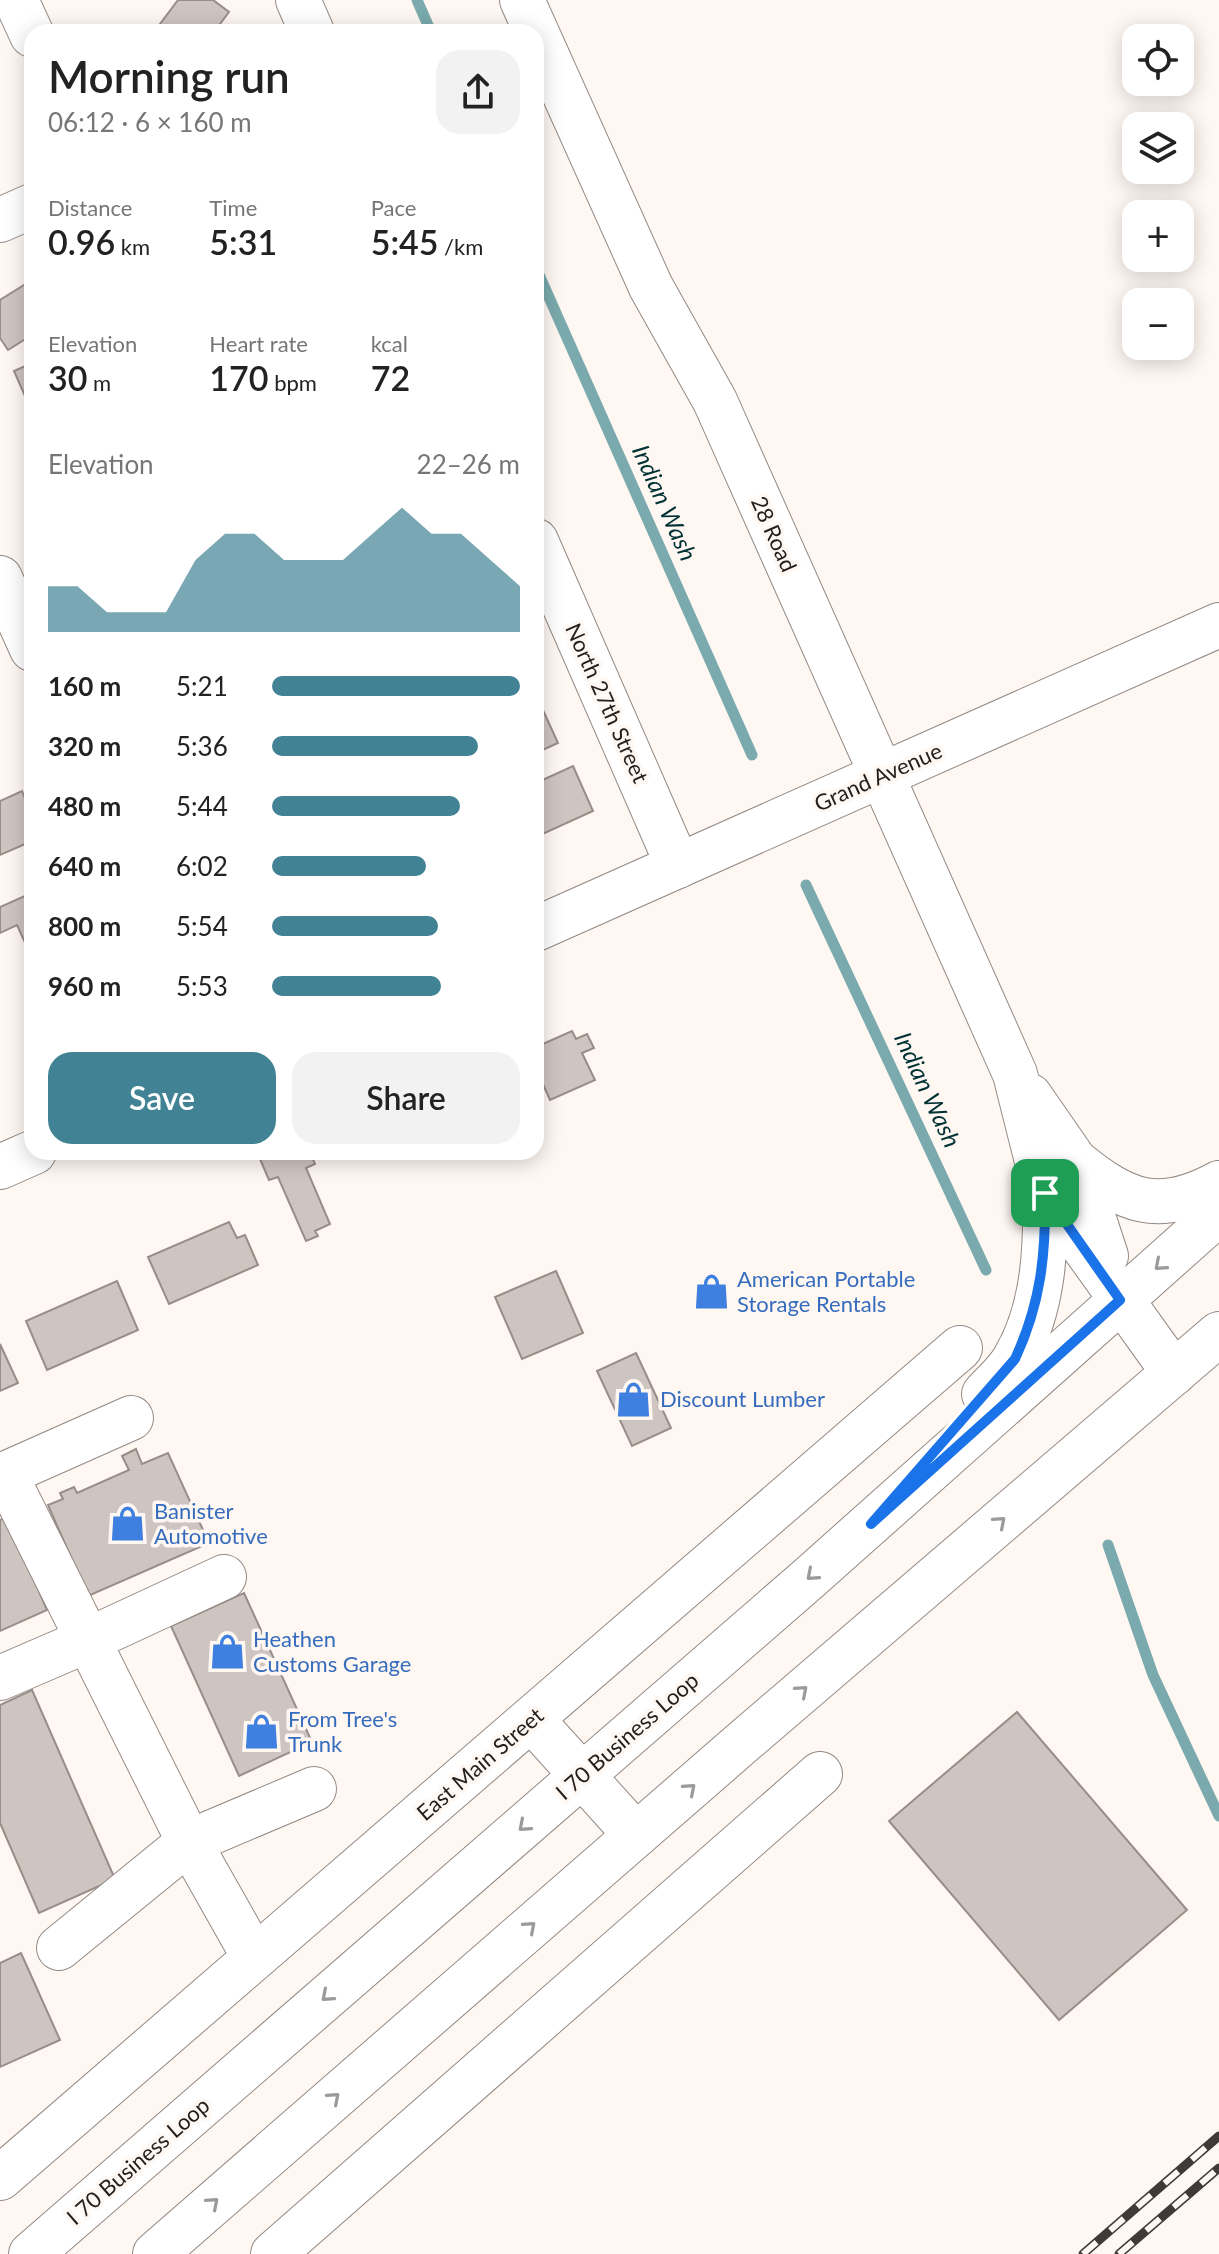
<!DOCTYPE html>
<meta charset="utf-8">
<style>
body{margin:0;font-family:Lato,sans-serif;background:#f2f2f2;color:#222;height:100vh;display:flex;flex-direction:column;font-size:30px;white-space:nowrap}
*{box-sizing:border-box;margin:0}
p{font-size:26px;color:#767676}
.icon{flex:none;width:44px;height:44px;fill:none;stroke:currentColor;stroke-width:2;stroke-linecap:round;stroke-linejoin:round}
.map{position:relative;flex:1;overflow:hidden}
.drawer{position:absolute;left:24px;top:24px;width:520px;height:1136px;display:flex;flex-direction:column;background:#fff;border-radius:24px;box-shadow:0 4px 20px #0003}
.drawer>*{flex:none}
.fabs{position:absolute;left:1122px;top:24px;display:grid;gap:16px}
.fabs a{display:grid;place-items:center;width:72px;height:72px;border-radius:16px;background:#fff;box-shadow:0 4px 20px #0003;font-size:40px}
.pin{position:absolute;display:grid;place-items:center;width:68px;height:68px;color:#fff;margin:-34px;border-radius:16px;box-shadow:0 4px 12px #0006}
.round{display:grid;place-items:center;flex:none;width:84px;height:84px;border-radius:24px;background:#f2f2f2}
.headline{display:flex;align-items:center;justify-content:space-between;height:136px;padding:0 24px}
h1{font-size:44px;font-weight:600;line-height:60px}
.metrics{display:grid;grid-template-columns:repeat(3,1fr);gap:12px;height:136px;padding:8px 24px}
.metrics div{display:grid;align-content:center}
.metrics b{font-size:34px;font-weight:600}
.metrics small{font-size:22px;font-weight:400}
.metrics p{font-size:22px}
.chart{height:224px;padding:16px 24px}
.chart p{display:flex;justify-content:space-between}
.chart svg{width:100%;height:144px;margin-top:8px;fill:#418294;opacity:.7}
.button{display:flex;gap:16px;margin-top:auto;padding:16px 24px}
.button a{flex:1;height:92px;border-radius:24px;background:#418294;color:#fff;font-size:32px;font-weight:600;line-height:92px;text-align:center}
.button a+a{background:#f2f2f2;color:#222}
ul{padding:0 24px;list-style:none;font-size:26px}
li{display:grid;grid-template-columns:128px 96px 1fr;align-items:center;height:60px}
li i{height:20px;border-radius:10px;background:#418294}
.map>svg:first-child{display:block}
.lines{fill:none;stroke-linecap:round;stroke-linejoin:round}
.stream{stroke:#7aaaad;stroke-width:11}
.building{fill:#cfc5c0;stroke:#988e89;stroke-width:2}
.minor-casing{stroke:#938984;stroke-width:46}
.major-casing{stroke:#938984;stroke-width:46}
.minor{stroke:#fff;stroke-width:44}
.major{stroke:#fff;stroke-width:44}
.rail-casing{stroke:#3f3a38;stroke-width:9}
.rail{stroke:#fff7f2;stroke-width:6;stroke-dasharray:18;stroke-linecap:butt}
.oneway{stroke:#9c9a99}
.route-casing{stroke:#fff;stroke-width:16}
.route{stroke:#1a73e8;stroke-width:10}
.labels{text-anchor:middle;stroke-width:7;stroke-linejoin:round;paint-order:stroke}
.street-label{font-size:22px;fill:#221e1c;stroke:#fff7f2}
.shop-label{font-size:22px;fill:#366cbe;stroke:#fff7f2;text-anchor:start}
.water-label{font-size:24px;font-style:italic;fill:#003134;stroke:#fff7f2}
</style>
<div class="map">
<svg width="1219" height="2254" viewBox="0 0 1219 2254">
<rect width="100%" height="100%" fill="#fff7f2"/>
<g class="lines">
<!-- stream -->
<g class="stream">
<path d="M417,0L431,32"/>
<path d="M536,268L752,755"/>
<path d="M806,885L986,1270"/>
<path d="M1108,1545L1153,1675L1219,1816"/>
</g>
</g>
<!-- building -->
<g class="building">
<path d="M178,0H213L229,12L214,32H154Z"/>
<path d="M32,280V335L8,350L0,338V300Z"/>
<path d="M32,363V412L14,371Z"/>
<path d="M536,701L541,711L543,710L558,743L536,753Z"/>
<path d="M573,766L593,811L536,837V783Z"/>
<path d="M22,791L32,816V841L0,855V801Z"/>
<path d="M27,895L32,906V958L17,925L0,933V907Z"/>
<path d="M572,1031L576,1039L587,1034L594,1048L582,1053L595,1080L550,1100L536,1069V1047Z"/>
<path d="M257,1152H310L315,1164L306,1168L330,1224L315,1231L318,1236L306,1241L278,1177L269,1180Z"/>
<path d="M229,1222L237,1238L245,1235L258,1265L169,1304L148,1257Z"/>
<path d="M556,1271L583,1333L522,1359L495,1297Z"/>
<path d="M117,1281L138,1330L47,1370L26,1321Z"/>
<path d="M0,1344L18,1383L0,1391Z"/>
<path d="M636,1353L671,1428L632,1446L597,1371Z"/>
<path d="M136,1449L142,1464L168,1453L209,1543L88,1596L48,1505L63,1499L60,1493L74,1487L77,1493L129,1470L122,1456Z"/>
<path d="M7,1517L47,1610L0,1631V1520Z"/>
<path d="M244,1593L312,1742L239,1776L171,1626Z"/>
<path d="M32,1690L115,1879L39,1913L0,1823V1705Z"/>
<path d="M1017,1712L1187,1910L1059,2020L889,1821Z"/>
<path d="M21,1953L60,2040L0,2067V1963Z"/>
</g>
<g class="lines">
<defs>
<g id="minor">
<path d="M16,0L32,35"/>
<path d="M298,0L312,32"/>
<path d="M0,220L32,206"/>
<path d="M536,541L678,866"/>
<path d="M0,578L32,649"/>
<path d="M536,929L1219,625"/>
<path d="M0,1167L34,1152"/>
<path d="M5,1474L131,1418"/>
<path d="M0,1476L5,1474L189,1842L254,1957"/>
<path d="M0,1678L88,1640L224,1577"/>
<path d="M59,1948L189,1842L314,1789"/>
<path d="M0,2178L960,1348"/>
<path d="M273,2254L820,1774"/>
</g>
<g id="major">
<path d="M522,0L651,287L715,401L1015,1074L1045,1193L1174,1373"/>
<path d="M1030,1096L1075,1161L1106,1256"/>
<path d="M1075,1161C1125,1202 1158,1216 1219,1183"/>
<path d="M984,1394C995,1382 1009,1370 1016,1356C1044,1307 1046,1248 1045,1193"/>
<path d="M532,1720L636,1835"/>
<path d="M31,2254L807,1580L1219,1213"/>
<path d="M155,2254L743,1742L1219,1334"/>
</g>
</defs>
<!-- minor casing -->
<use href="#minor" class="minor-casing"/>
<!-- major casing -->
<use href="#major" class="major-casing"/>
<!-- minor -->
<use href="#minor" class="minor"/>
<!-- major -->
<use href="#major" class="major"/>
<defs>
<g id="rail">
<path d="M1083,2254L1219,2136"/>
<path d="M1119,2254L1219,2168"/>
</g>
</defs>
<!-- rail casing -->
<use href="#rail" class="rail-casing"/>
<!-- rail -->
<use href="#rail" class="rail"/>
</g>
<!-- one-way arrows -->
<defs><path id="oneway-chevron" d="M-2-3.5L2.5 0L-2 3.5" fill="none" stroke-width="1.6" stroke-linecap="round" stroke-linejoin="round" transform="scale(2)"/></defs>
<g class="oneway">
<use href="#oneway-chevron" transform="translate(1160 1265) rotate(139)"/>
<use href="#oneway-chevron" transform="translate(1000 1522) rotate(-41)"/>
<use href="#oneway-chevron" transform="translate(812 1575) rotate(139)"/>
<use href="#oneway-chevron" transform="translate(802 1691) rotate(-41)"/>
<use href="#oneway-chevron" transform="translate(690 1789) rotate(-41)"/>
<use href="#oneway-chevron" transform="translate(524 1826) rotate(139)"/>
<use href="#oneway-chevron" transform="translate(530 1927) rotate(-41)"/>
<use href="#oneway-chevron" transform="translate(327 1996) rotate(139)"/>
<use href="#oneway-chevron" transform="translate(334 2098) rotate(-41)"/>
<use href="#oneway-chevron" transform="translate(213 2203) rotate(-41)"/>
</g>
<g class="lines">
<defs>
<path id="route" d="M1045,1193L1120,1300L871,1524L1015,1359C1041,1303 1046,1254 1045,1193Z"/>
</defs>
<!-- route casing -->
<use href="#route" class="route-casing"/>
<!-- route -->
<use href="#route" class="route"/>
</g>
<!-- icons -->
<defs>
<symbol id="shop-bare" viewBox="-9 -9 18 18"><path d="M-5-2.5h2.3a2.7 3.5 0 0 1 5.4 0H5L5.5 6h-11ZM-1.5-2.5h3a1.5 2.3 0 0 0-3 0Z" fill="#3f7fe0" stroke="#fff7f2" stroke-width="2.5" paint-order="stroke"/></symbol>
</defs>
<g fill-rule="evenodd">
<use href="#shop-bare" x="686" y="1266" width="51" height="51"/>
<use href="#shop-bare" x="608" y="1374" width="51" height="51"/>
<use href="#shop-bare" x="102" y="1498" width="51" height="51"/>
<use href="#shop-bare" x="202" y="1626" width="51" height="51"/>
<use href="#shop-bare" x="236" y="1706" width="51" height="51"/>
</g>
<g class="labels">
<!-- street labels -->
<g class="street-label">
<text transform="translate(774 534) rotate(66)" y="8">28 Road</text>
<text transform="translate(607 703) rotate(66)" y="8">North 27th Street</text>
<text transform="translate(878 777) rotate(-24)" y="8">Grand Avenue</text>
<text transform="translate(627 1736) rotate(-41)" y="8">I 70 Business Loop</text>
<text transform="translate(480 1764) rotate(-41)" y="8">East Main Street</text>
<text transform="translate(138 2161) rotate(-41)" y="8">I 70 Business Loop</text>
</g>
<!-- shop labels -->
<g class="shop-label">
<text x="737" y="1287">American Portable<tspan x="737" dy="25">Storage Rentals</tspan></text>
<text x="660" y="1407">Discount Lumber</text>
<text x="154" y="1519">Banister<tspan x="154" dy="25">Automotive</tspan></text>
<text x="253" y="1647">Heathen<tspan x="253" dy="25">Customs Garage</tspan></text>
<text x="288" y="1727">From Tree's<tspan x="288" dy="25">Trunk</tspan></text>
</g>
<!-- water labels -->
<g class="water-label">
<text transform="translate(664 503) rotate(66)" y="8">Indian Wash</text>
<text transform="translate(927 1090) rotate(65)" y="8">Indian Wash</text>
</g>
</g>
</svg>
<div class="fabs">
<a><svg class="icon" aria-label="locate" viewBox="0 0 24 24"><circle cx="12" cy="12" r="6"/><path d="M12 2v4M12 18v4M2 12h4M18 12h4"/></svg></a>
<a><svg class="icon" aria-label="layers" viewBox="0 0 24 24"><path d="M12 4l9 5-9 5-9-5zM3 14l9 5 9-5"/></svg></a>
<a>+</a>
<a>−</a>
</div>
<div class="pin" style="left:1045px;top:1193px;background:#1e9e55"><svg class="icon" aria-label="arrive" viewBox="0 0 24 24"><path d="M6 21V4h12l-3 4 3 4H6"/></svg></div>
<section class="drawer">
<div class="headline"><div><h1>Morning run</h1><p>06:12 · 6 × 160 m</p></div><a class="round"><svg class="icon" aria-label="share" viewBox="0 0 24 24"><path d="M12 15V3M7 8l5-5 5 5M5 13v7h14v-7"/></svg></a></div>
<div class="metrics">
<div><p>Distance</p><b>0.96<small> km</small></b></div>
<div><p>Time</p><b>5:31</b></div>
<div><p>Pace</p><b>5:45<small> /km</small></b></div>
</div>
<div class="metrics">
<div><p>Elevation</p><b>30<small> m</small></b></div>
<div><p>Heart rate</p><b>170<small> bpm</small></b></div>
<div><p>kcal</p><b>72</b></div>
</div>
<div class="chart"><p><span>Elevation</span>22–26 m</p>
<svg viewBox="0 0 160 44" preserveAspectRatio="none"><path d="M0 44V30L10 30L20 38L30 38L40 38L50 22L60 14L70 14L80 22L90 22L100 22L110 14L120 6L130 14L140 14L150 22L160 30V44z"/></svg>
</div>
<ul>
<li><b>160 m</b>5:21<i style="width:100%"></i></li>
<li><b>320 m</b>5:36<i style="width:83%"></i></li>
<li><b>480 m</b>5:44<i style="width:76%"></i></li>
<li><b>640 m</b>6:02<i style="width:62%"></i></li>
<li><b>800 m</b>5:54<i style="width:67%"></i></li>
<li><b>960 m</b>5:53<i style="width:68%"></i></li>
</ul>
<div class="button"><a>Save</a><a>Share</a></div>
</section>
</div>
